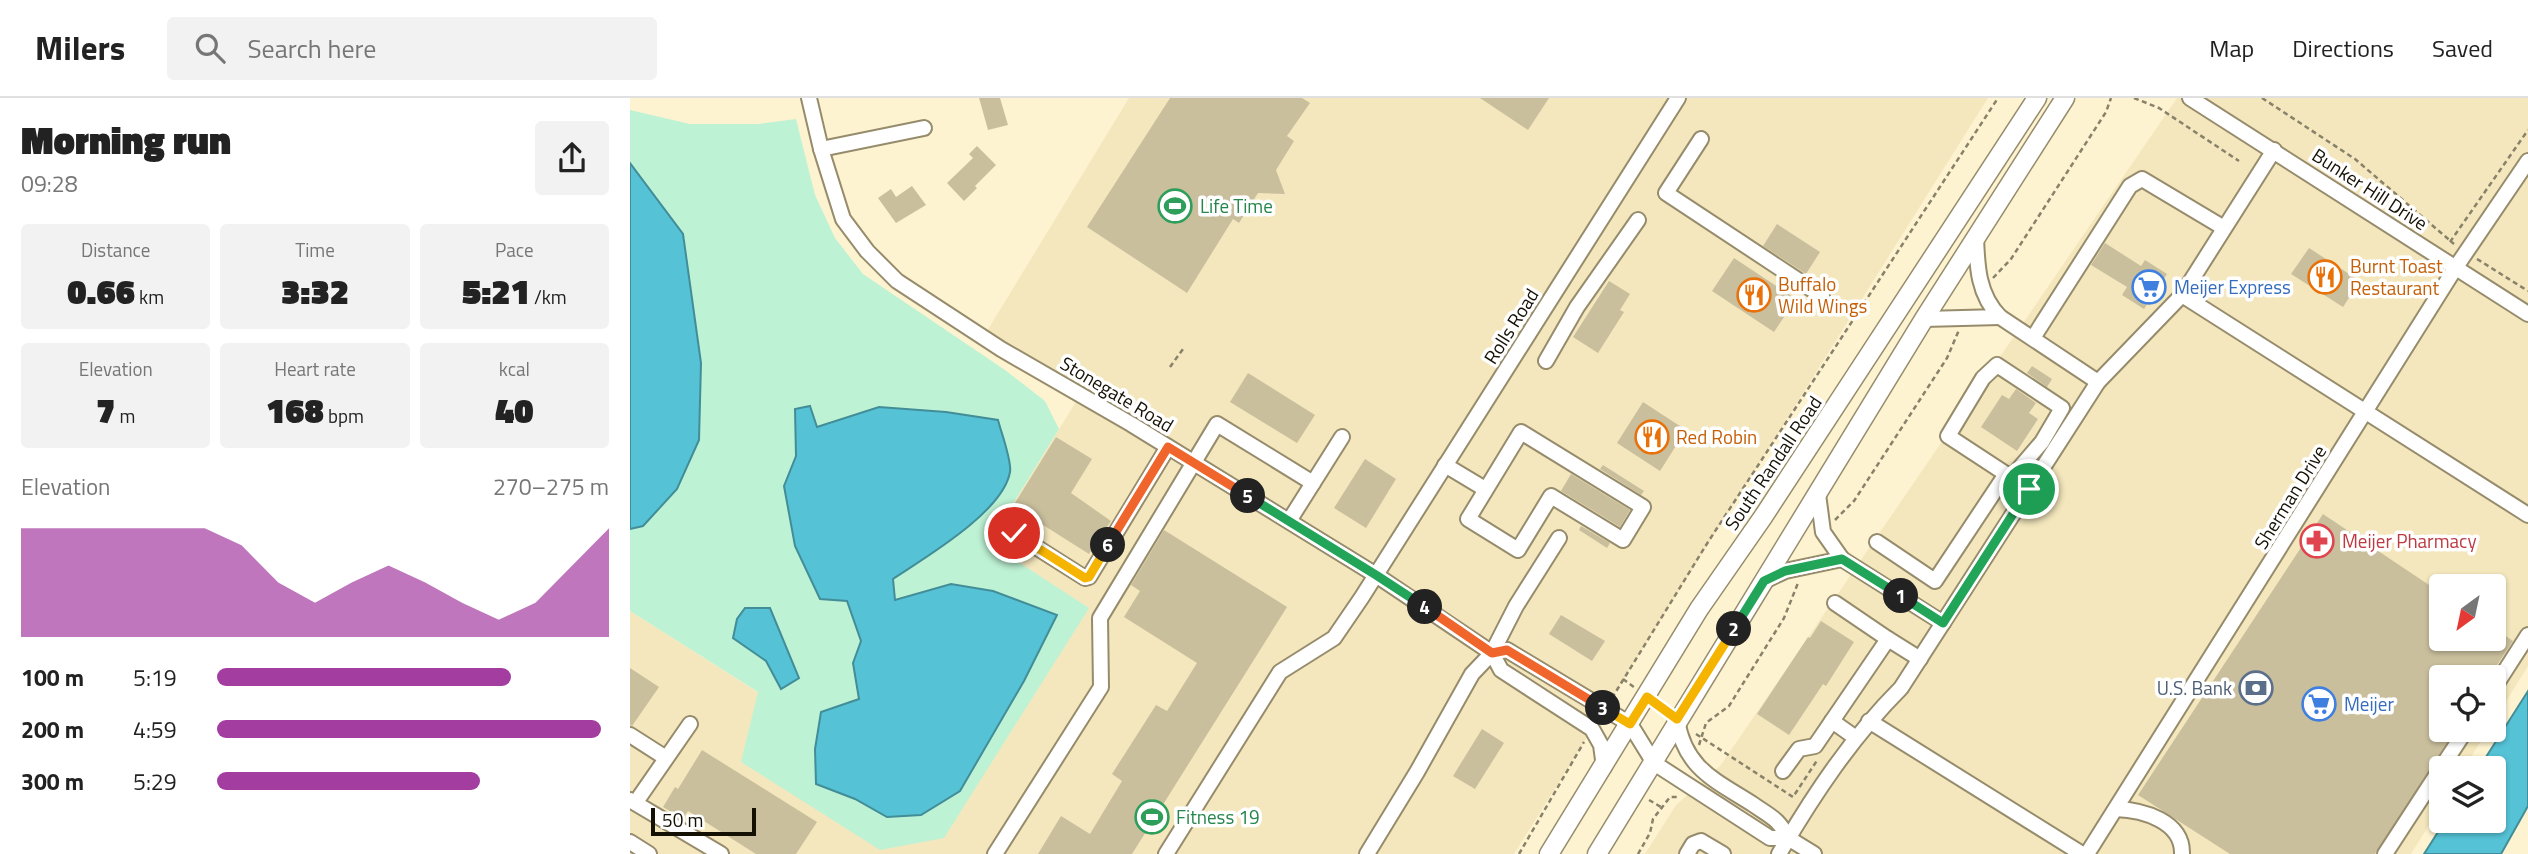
<!DOCTYPE html>
<meta charset="utf-8">
<style>
body{margin:0;font-family:"Titillium Web",sans-serif;background:#f2f2f2;color:#222;height:100vh;display:flex;flex-direction:column;font-size:26px;white-space:nowrap}
*{box-sizing:border-box;margin:0}
p{font-size:23px;color:#767676}
.icon{flex:none;width:38px;height:38px;fill:none;stroke:currentColor;stroke-width:2;stroke-linecap:round;stroke-linejoin:round}
.map{position:relative;flex:1;overflow:hidden}
.side{display:flex;flex-direction:column;background:#fff;width:630px}
.side>*{flex:none}
.needle{width:46px;rotate:213deg}
.tools{position:absolute;left:1799px;top:476px;display:grid;gap:14px}
.tools a{display:grid;place-items:center;width:77px;height:77px;border-radius:7px;background:#fff;box-shadow:0 2px 5px #0004;font-size:35px}
.scale{position:absolute;left:21px;bottom:18px;width:105px;box-sizing:border-box;padding-left:7px;border:4px solid #141004;border-top:0;font-size:19px;line-height:24px;white-space:nowrap;color:#141004;-webkit-text-stroke:5px #fff;paint-order:stroke}
.pin{position:absolute;display:grid;place-items:center;width:60px;height:60px;color:#fff;margin:-30px;border:4px solid #fff;border-radius:50%;box-shadow:0 2px 7px #0007}
.km{position:absolute;width:35px;height:35px;margin:-18px;border-radius:50%;background:#222;color:#fff;font-size:19px;line-height:35px;text-align:center}
.round{display:grid;place-items:center;flex:none;width:74px;height:74px;border-radius:7px;background:#f2f2f2}
.headline{display:flex;align-items:center;justify-content:space-between;height:119px;padding:0 21px}
h1{font-size:38px;font-weight:800;line-height:52px}
.figures{display:grid;grid-template-columns:repeat(3,1fr);gap:10px;height:119px;padding:7px 21px}
.figures div{display:grid;align-content:center;border-radius:7px;background:#f2f2f2;text-align:center}
.figures b{font-size:35px;font-weight:800}
.figures small{font-size:19px;font-weight:400}
.figures p{font-size:19px}
.chart{height:196px;padding:14px 21px}
.chart p{display:flex;justify-content:space-between}
.chart svg{width:100%;height:126px;margin-top:7px;fill:#a43da0;opacity:.7}
ul{padding:0 21px;list-style:none;font-size:23px}
li{display:grid;grid-template-columns:112px 84px 1fr;align-items:center;height:52px}
li i{height:18px;border-radius:9px;background:#a43da0}
header{display:flex;align-items:center;gap:42px;box-sizing:border-box;height:98px;padding:0 35px;background:#fff;border-bottom:2px solid #e0e0e0}
header strong{font-size:33px}
nav{display:flex;gap:38px;margin-inline-start:auto;font-size:24px}
.search{width:490px;height:63px;background:#f2f2f2;display:flex;align-items:center;gap:18px;box-sizing:border-box;padding:0 24px;border-radius:7px;color:#767676;font-size:26px}
main{display:flex;flex:1;min-height:0}
.map>svg:first-child{display:block}
.built{fill:#f4e7bd;fill-rule:evenodd}
.green{fill:#bef2d4}
.water{fill:#55c2d6;stroke:#428d97;stroke-width:2}
.building{fill:#c9bf9d}
.lines{fill:none;stroke-linecap:round;stroke-linejoin:round}
.minor-casing{stroke:#968c6c;stroke-width:18}
.major-casing{stroke:#968c6c;stroke-width:21}
.path{stroke:#89826a;stroke-width:2.5;stroke-dasharray:5 3.5;stroke-linecap:butt}
.minor{stroke:#fff;stroke-width:14}
.major{stroke:#fff;stroke-width:18}
.split-1-casing{stroke:#fff;stroke-width:14}
.split-2-casing{stroke:#fff;stroke-width:14}
.split-3-casing{stroke:#fff;stroke-width:14}
.split-4-casing{stroke:#fff;stroke-width:14}
.split-5-casing{stroke:#fff;stroke-width:14}
.split-6-casing{stroke:#fff;stroke-width:14}
.split-7-casing{stroke:#fff;stroke-width:14}
.split-1{stroke:#22a559;stroke-width:9}
.split-2{stroke:#22a559;stroke-width:9}
.split-3{stroke:#f5b400;stroke-width:9}
.split-4{stroke:#f0652b;stroke-width:9}
.split-5{stroke:#22a559;stroke-width:9}
.split-6{stroke:#f0652b;stroke-width:9}
.split-7{stroke:#f5b400;stroke-width:9}
.labels{text-anchor:middle;stroke-width:7;stroke-linejoin:round;paint-order:stroke}
.street-label{font-size:19px;fill:#141004;stroke:#fff}
.leisure-label{font-size:19px;fill:#27864d;stroke:#fff;text-anchor:start}
.food-label{font-size:19px;fill:#c56008;stroke:#fff;text-anchor:start}
.shop-label{font-size:19px;fill:#366cbe;stroke:#fff;text-anchor:start}
.health-label{font-size:19px;fill:#be3a42;stroke:#fff;text-anchor:start}
.service-label{font-size:19px;fill:#4e5e75;stroke:#fff;text-anchor:end}
</style>
<header>
<strong>Milers</strong>
<div class="search"><svg class="icon" aria-label="search" viewBox="0 0 24 24"><circle cx="10" cy="10" r="6"/><path d="M15 15l6 6"/></svg>Search here</div>
<nav><a>Map</a><a>Directions</a><a>Saved</a></nav>
</header>
<main>
<section class="side">
<div class="headline"><div><h1>Morning run</h1><p>09:28</p></div><a class="round"><svg class="icon" aria-label="share" viewBox="0 0 24 24"><path d="M12 15V3M7 8l5-5 5 5M5 13v7h14v-7"/></svg></a></div>
<div class="figures">
<div><p>Distance</p><b>0.66<small> km</small></b></div>
<div><p>Time</p><b>3:32</b></div>
<div><p>Pace</p><b>5:21<small> /km</small></b></div>
</div>
<div class="figures">
<div><p>Elevation</p><b>7<small> m</small></b></div>
<div><p>Heart rate</p><b>168<small> bpm</small></b></div>
<div><p>kcal</p><b>40</b></div>
</div>
<div class="chart"><p><span>Elevation</span>270–275 m</p>
<svg viewBox="0 0 160 44" preserveAspectRatio="none"><path d="M0 44V6L10 6L20 6L30 6L40 6L50 6L60 12L70 25L80 32L90 25L100 19L110 25L120 32L130 38L140 32L150 19L160 6V44z"/></svg>
</div>
<ul>
<li><b>100 m</b>5:19<i style="width:75%"></i></li>
<li><b>200 m</b>4:59<i style="width:98%"></i></li>
<li><b>300 m</b>5:29<i style="width:67%"></i></li>
</ul>
</section>
<div class="map">
<svg width="1898" height="756" viewBox="0 0 1898 756">
<rect width="100%" height="100%" fill="#fef3d0"/>
<!-- built -->
<g class="built">
<path d="M499,0H1358L884,756H0V513L129,595L458,510L359,445L455,289L357,233Z"/>
<path d="M1547,0H1898V568L1864,623V579H1811V632H1858L1834,670H1811V708L1781,756H1015L1046,707L1090,668ZM1811,488H1864V541H1811Z"/>
</g>
<!-- green -->
<path class="green" d="M0,12L60,26H129L166,21L185,97L205,140L233,176L375,272L415,303L429,331L359,445L459,510L314,740L250,752L111,664L128,594L0,513Z"/>
<!-- water -->
<g class="water">
<path d="M0,65L53,136L71,265L69,342L47,391L13,428L0,431Z"/>
<path d="M180,308L187,329L249,309L316,314L368,322C371,334 382,363 380,374C373,414 296,459 263,481L265,502L321,486L363,493L427,517L394,583L330,693L291,717L257,719L225,701L186,686L185,651L191,614L229,601L223,565L231,543L217,503L190,501L165,448L154,388L166,358L165,311Z"/>
<path d="M115,510H140L169,580L151,591L136,563L103,540L107,521Z"/>
<path d="M1898,593V708L1871,756H1794L1815,723H1864V670H1849Z"/>
</g>
<!-- building -->
<g class="building">
<path d="M349,0H370L378,27L358,32Z"/>
<path d="M540,0H672L680,5L657,38L664,43L646,72L655,96L628,95L609,125L603,121L557,195L457,129Z"/>
<path d="M850,0H919L898,32Z"/>
<path d="M347,48L366,67L345,88L347,90L334,103L317,85L343,60L339,56Z"/>
<path d="M282,88L296,107L266,125L248,100L261,91L266,99Z"/>
<path d="M1147,126L1190,154L1176,176L1133,148Z"/>
<path d="M1475,145L1511,168L1515,162L1537,176L1514,211L1492,197L1497,189L1461,167Z"/>
<path d="M1679,150L1730,183L1713,209L1661,176Z"/>
<path d="M1104,160L1166,201L1144,234L1082,193Z"/>
<path d="M979,183L1000,196L990,212L994,214L968,255L943,239Z"/>
<path d="M1402,268L1422,281L1417,289L1397,275Z"/>
<path d="M618,275L685,317L667,345L600,304Z"/>
<path d="M1386,291L1406,305L1399,315L1408,321L1387,353L1351,329L1372,297L1379,301Z"/>
<path d="M1013,304L1056,332L1030,373L987,345Z"/>
<path d="M426,339L462,361L441,395L481,423L459,456L383,408Z"/>
<path d="M735,361L766,381L736,430L704,410Z"/>
<path d="M973,367L1014,393L1011,397L970,371Z"/>
<path d="M941,376L1000,412L990,429L931,393Z"/>
<path d="M1693,416L1811,495V541H1864V530L1883,543L1859,579H1811V632H1825L1745,756H1600L1508,697Z"/>
<path d="M951,428L980,445L977,450L949,432Z"/>
<path d="M534,432L657,509L502,756H408L431,718L460,736L492,683L482,676L526,607L537,613L567,565L494,519L510,493L501,487Z"/>
<path d="M931,517L975,543L962,563L919,536Z"/>
<path d="M1191,523L1224,544L1196,588L1193,586L1159,637L1127,616L1178,539L1180,540Z"/>
<path d="M0,570L29,589L2,628L0,627Z"/>
<path d="M852,631L874,645L845,691L823,678Z"/>
<path d="M72,652L187,724L166,756H126L58,713L53,721L33,709L45,689L48,691Z"/>
</g>
<g class="lines">
<defs>
<g id="minor">
<path d="M179,0L191,51L213,121L237,153L267,183L371,251L501,326L746,477L862,555L871,572L962,631L971,647L974,669"/>
<path d="M1560,0L1898,216"/>
<path d="M1071,41L1036,95L1192,198"/>
<path d="M191,51L294,30"/>
<path d="M1552,197L1898,417"/>
<path d="M1370,219L1468,284"/>
<path d="M1294,221L1370,219C1348,197 1347,168 1346,139"/>
<path d="M1403,240L1500,88L1512,81L1594,130"/>
<path d="M916,263L947,209L1008,122"/>
<path d="M891,334L1013,409L993,442L921,398L888,452L838,421Z"/>
<path d="M815,367L855,391"/>
<path d="M1376,376L1318,338L1353,280L1367,267L1432,310L1412,344L1381,380"/>
<path d="M659,423L712,339"/>
<path d="M384,435L455,480L459,479L538,349"/>
<path d="M1247,444L1305,483L1376,376L1382,380"/>
<path d="M1212,461L1313,525"/>
<path d="M1134,483L1155,473L1212,461L1193,434L1188,396"/>
<path d="M1258,541L1290,561"/>
<path d="M862,555L877,552L1000,626L1024,665L1140,740H1158L1184,756"/>
<path d="M1864,590L1898,537"/>
<path d="M1047,622C1055,671 1085,682 1124,707C1141,719 1149,721 1158,740"/>
<path d="M1202,623L1226,640"/>
<path d="M1239,623L1452,756"/>
<path d="M0,637L36,660"/>
<path d="M1811,670L1836,632"/>
<path d="M1153,673L1169,651L1185,648L1258,541L1205,505"/>
<path d="M0,702L91,756"/>
<path d="M6,704L60,626"/>
<path d="M1486,711C1513,712 1553,723 1552,756"/>
<path d="M0,744L19,756"/>
<path d="M365,756L471,589L470,520L587,326L683,385"/>
<path d="M536,756L650,574L704,540L732,499L1048,0"/>
<path d="M737,756L787,674L842,576L862,555L886,508L929,440"/>
<path d="M1057,756L1063,746L1071,743L1093,756"/>
<path d="M1149,756C1184,696 1222,639 1271,590L1468,284L1552,197L1644,52"/>
<path d="M1457,756L1826,169L1898,63"/>
<path d="M1755,756L1811,670"/>
</g>
<g id="major">
<path d="M919,756L1069,511L1133,419L1407,0"/>
<path d="M967,756L1294,221L1435,0"/>
</g>
</defs>
<!-- minor casing -->
<use href="#minor" class="minor-casing"/>
<!-- major casing -->
<use href="#major" class="major-casing"/>
<!-- path -->
<g class="path">
<path d="M1504,0L1529,10L1609,63"/>
<path d="M1632,0L1725,61L1824,146"/>
<path d="M1820,144L1898,32"/>
<path d="M1847,161L1898,193"/>
<path d="M1363,180L1381,161L1476,14L1481,0"/>
<path d="M540,269L553,251"/>
<path d="M1205,422L1224,403L1317,260L1329,232"/>
<path d="M993,581L1005,590"/>
<path d="M982,600L1078,444L1368,0"/>
<path d="M1066,636L1163,699L1188,661"/>
<path d="M1069,647L1076,625L1099,608L1154,520L1168,485"/>
<path d="M1019,702L1031,709"/>
<path d="M889,756L954,644"/>
<path d="M1008,756L1020,735L1023,721L1040,699H1050"/>
</g>
<!-- minor -->
<use href="#minor" class="minor"/>
<!-- major -->
<use href="#major" class="major"/>
</g>
<g class="lines">
<defs>
<path id="split-1" d="M1271,498L1313,525L1399,391"/>
<path id="split-2" d="M1104,531L1134,483L1155,473L1212,461L1271,498"/>
<path id="split-3" d="M973,610L1000,626L1017,599L1047,621L1104,531"/>
<path id="split-4" d="M795,509L862,555L877,552L973,610"/>
<path id="split-5" d="M618,398L746,477L795,509"/>
<path id="split-6" d="M478,447L538,349L618,398"/>
<path id="split-7" d="M384,435L455,480L459,479L478,447"/>
</defs>
<!-- split-1 casing -->
<use href="#split-1" class="split-1-casing"/>
<!-- split-2 casing -->
<use href="#split-2" class="split-2-casing"/>
<!-- split-3 casing -->
<use href="#split-3" class="split-3-casing"/>
<!-- split-4 casing -->
<use href="#split-4" class="split-4-casing"/>
<!-- split-5 casing -->
<use href="#split-5" class="split-5-casing"/>
<!-- split-6 casing -->
<use href="#split-6" class="split-6-casing"/>
<!-- split-7 casing -->
<use href="#split-7" class="split-7-casing"/>
<!-- split-1 -->
<use href="#split-1" class="split-1"/>
<!-- split-2 -->
<use href="#split-2" class="split-2"/>
<!-- split-3 -->
<use href="#split-3" class="split-3"/>
<!-- split-4 -->
<use href="#split-4" class="split-4"/>
<!-- split-5 -->
<use href="#split-5" class="split-5"/>
<!-- split-6 -->
<use href="#split-6" class="split-6"/>
<!-- split-7 -->
<use href="#split-7" class="split-7"/>
</g>
<!-- icons -->
<defs>
<symbol id="stadium-ring" viewBox="-11 -11 22 22"><circle r="9.5" fill="#fff" stroke="#2e9e5b" stroke-width="1.5"/><path d="M0-5a6.5 5 0 1 0 0 10a6.5 5 0 1 0 0-10ZM-3.5-1.8h7v3.6h-7Z" fill="#2e9e5b"/></symbol>
<symbol id="restaurant-ring" viewBox="-11 -11 22 22"><circle r="9.5" fill="#fff" stroke="#e8710a" stroke-width="1.5"/><path d="M-5-6h1v4h1v-4h1v4h1v-4h1v5L-1.5 .5V6h-2V.5L-5-1ZM5-6V6H3V1.5H1.5Q1.5-4 5-6Z" fill="#e8710a"/></symbol>
<symbol id="supermarket-ring" viewBox="-11 -11 22 22"><circle r="9.5" fill="#fff" stroke="#3f7fe0" stroke-width="1.5"/><path d="M-6-5.5h2.5l.6 2H6L4.5 2H-2.5L-4.4-4H-6ZM-1.5 3.2a1.3 1.3 0 1 0 .1 0ZM3 3.2a1.3 1.3 0 1 0 .1 0Z" fill="#3f7fe0"/></symbol>
<symbol id="pharmacy-ring" viewBox="-11 -11 22 22"><circle r="9.5" fill="#fff" stroke="#e0444e" stroke-width="1.5"/><path d="M-2-6h4v4h4v4h-4v4h-4v-4h-4v-4h4Z" fill="#e0444e"/></symbol>
<symbol id="bank-ring" viewBox="-11 -11 22 22"><circle r="9.5" fill="#fff" stroke="#5c6f8a" stroke-width="1.5"/><path d="M-6-4H6V4H-6ZM0-2.3a2.3 2.3 0 1 0 0 4.6a2.3 2.3 0 1 0 0-4.6Z" fill="#5c6f8a"/></symbol>
</defs>
<g fill-rule="evenodd">
<use href="#stadium-ring" x="526" y="89" width="38" height="38"/>
<use href="#restaurant-ring" x="1676" y="160" width="38" height="38"/>
<use href="#supermarket-ring" x="1500" y="170" width="38" height="38"/>
<use href="#restaurant-ring" x="1105" y="178" width="38" height="38"/>
<use href="#restaurant-ring" x="1003" y="320" width="38" height="38"/>
<use href="#pharmacy-ring" x="1668" y="424" width="38" height="38"/>
<use href="#bank-ring" x="1607" y="571" width="38" height="38"/>
<use href="#supermarket-ring" x="1670" y="587" width="38" height="38"/>
<use href="#stadium-ring" x="503" y="700" width="38" height="38"/>
</g>
<g class="labels">
<!-- street labels -->
<g class="street-label">
<text transform="translate(1740 91) rotate(33)" y="7">Bunker Hill Drive</text>
<text transform="translate(881 228) rotate(-58)" y="7">Rolls Road</text>
<text transform="translate(487 296) rotate(31)" y="7">Stonegate Road</text>
<text transform="translate(1143 365) rotate(-56)" y="7">South Randall Road</text>
<text transform="translate(1660 399) rotate(-58)" y="7">Sherman Drive</text>
</g>
<!-- leisure labels -->
<g class="leisure-label">
<text x="570" y="115">Life Time</text>
<text x="546" y="726">Fitness 19</text>
</g>
<!-- food labels -->
<g class="food-label">
<text x="1720" y="175">Burnt Toast<tspan x="1720" dy="22">Restaurant</tspan></text>
<text x="1148" y="193">Buffalo<tspan x="1148" dy="22">Wild Wings</tspan></text>
<text x="1046" y="346">Red Robin</text>
</g>
<!-- shop labels -->
<g class="shop-label">
<text x="1544" y="196">Meijer Express</text>
<text x="1714" y="613">Meijer</text>
</g>
<!-- health labels -->
<g class="health-label">
<text x="1712" y="450">Meijer Pharmacy</text>
</g>
<!-- service labels -->
<g class="service-label">
<text x="1602" y="597">U.S. Bank</text>
</g>
</g>
</svg>
<div class="tools">
<a><svg class="needle" viewBox="-14 -14 28 28"><path d="M0-13l5 13h-10z" fill="#e53935"/><path d="M0 13l5-13h-10z" fill="#767676"/></svg></a>
<a><svg class="icon" aria-label="locate" viewBox="0 0 24 24"><circle cx="12" cy="12" r="6"/><path d="M12 2v4M12 18v4M2 12h4M18 12h4"/></svg></a>
<a><svg class="icon" aria-label="layers" viewBox="0 0 24 24"><path d="M12 4l9 5-9 5-9-5zM3 14l9 5 9-5"/></svg></a>
</div>
<div class="scale">50 m</div>
<div class="pin" style="left:1399px;top:391px;background:#1e9e55"><svg class="icon" aria-label="arrive" viewBox="0 0 24 24"><path d="M6 21V4h12l-3 4 3 4H6"/></svg></div>
<div class="pin" style="left:384px;top:435px;background:#d93025"><svg class="icon" aria-label="check" viewBox="0 0 24 24"><path d="M5 12l5 5 9-10"/></svg></div>
<b class="km" style="left:1271px;top:498px">1</b>
<b class="km" style="left:1104px;top:531px">2</b>
<b class="km" style="left:973px;top:610px">3</b>
<b class="km" style="left:795px;top:509px">4</b>
<b class="km" style="left:618px;top:398px">5</b>
<b class="km" style="left:478px;top:447px">6</b>
</div>
</main>
